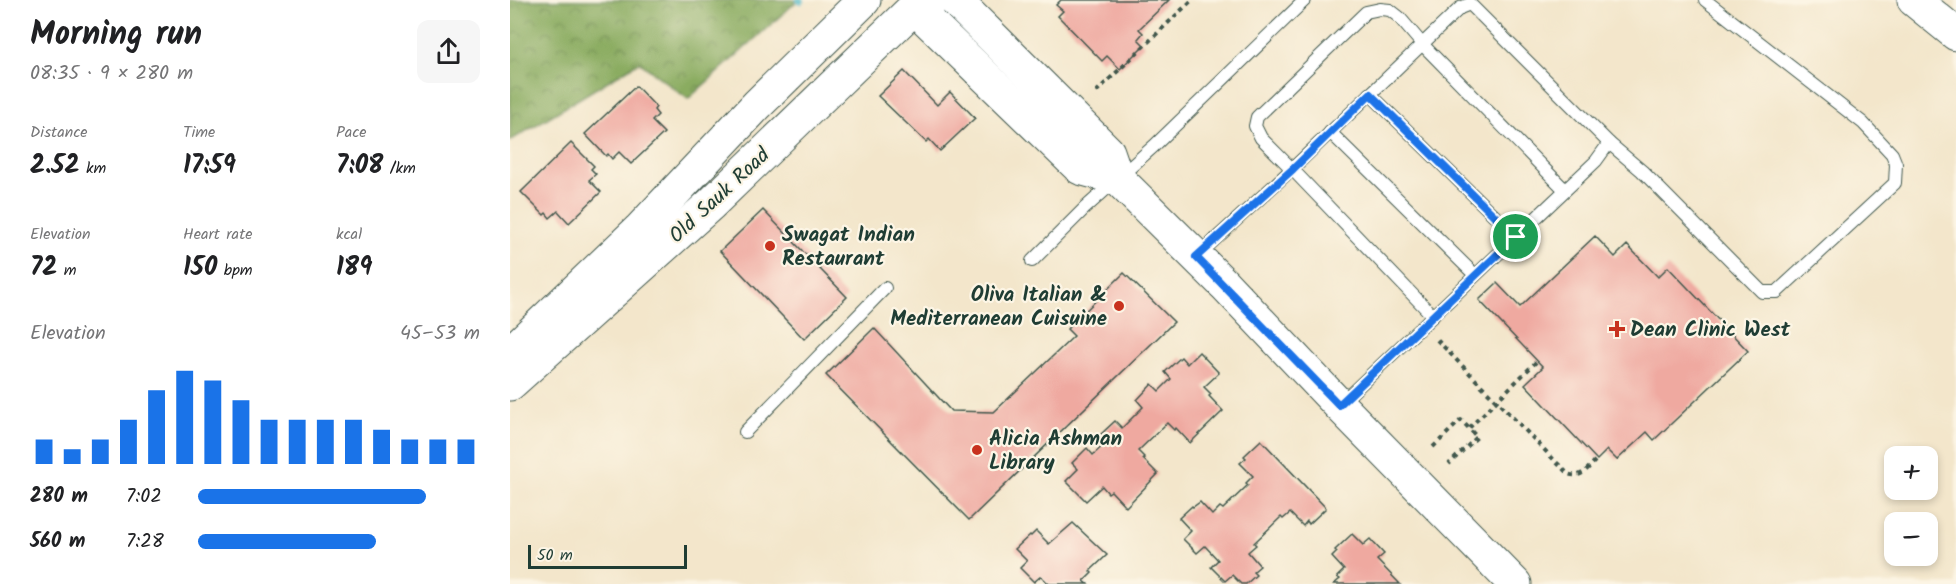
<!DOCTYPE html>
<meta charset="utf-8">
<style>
body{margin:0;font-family:Kalam,sans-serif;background:#f6f6f6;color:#202124;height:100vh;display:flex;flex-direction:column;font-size:22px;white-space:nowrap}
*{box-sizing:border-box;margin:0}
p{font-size:20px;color:#757577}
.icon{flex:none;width:33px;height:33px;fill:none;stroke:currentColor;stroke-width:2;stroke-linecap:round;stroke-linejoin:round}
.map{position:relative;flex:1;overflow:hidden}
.panel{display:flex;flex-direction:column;background:#fff;width:510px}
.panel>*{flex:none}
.controls{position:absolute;left:1374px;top:446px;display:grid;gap:12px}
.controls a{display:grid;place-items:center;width:54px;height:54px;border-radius:12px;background:#fff;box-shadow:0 3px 9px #0003;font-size:30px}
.scale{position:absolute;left:18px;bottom:15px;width:159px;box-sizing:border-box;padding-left:6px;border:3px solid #1f3d34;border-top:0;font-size:16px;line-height:21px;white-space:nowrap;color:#1f3d34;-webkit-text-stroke:4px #fcf5e5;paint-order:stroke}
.pin{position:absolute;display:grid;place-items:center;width:51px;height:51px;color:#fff;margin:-26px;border:3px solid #fff;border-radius:50%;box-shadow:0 2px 6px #0007}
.round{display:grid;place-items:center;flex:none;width:63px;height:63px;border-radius:12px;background:#f6f6f6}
.headline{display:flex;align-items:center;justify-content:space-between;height:102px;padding:0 30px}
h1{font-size:33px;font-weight:600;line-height:45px}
.stats{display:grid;grid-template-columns:repeat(3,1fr);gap:9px;height:102px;padding:6px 30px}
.stats div{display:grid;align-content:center}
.stats b{font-size:26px;font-weight:600}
.stats small{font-size:16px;font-weight:400}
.stats p{font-size:16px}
.chart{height:168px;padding:12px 30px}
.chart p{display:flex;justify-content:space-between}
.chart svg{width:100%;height:108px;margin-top:6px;stroke:#1a73e8;stroke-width:6}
ul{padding:0 30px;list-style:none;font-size:20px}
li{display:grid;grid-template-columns:96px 72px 1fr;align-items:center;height:45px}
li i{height:15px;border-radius:8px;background:#1a73e8}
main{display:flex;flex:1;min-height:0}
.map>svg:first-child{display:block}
.forest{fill:url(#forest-crowns);stroke:#54744a;stroke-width:1.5}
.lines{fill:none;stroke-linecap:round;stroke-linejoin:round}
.stream{stroke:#4fb9cb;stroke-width:6}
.building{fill:#efa9a0}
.lane-casing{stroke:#3f564b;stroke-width:14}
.secondary-casing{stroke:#3f564b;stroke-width:35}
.highway-casing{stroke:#3f564b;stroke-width:35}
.path{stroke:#3f564b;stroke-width:4;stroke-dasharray:4.5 4.5;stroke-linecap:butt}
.lane{stroke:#fff;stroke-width:12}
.secondary{stroke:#fff;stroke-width:33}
.highway{stroke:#fff;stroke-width:33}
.route-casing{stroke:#fff;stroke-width:12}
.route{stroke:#1a73e8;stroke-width:8}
.poi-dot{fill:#c8321e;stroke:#fcf5e5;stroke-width:2}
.labels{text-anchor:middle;stroke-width:4.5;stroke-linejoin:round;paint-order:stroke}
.street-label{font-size:21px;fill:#1f3d34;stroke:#fcf5e5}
.poi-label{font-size:21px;font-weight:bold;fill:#1f3d34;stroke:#fcf5e5;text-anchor:start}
</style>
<main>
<section class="panel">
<div class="headline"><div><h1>Morning run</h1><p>08:35 · 9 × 280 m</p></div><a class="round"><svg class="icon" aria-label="share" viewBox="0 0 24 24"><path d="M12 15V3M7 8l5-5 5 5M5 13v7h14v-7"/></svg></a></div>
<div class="stats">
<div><p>Distance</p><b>2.52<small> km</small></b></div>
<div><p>Time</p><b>17:59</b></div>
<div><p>Pace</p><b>7:08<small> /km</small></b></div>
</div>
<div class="stats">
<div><p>Elevation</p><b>72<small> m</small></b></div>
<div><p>Heart rate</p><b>150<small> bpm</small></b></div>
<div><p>kcal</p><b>189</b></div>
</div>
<div class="chart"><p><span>Elevation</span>45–53 m</p>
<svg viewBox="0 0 160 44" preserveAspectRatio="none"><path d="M5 44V34M15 44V38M25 44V34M35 44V26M45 44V14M55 44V6M65 44V10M75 44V18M85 44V26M95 44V26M105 44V26M115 44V26M125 44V30M135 44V34M145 44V34M155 44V34"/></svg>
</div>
<ul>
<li><b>280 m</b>7:02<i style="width:81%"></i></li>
<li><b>560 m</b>7:28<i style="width:63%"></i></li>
</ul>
</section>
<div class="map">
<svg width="1446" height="584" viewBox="0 0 1446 584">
<defs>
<pattern id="forest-crowns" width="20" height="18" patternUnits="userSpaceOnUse" patternTransform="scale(1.5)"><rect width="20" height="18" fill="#8aac60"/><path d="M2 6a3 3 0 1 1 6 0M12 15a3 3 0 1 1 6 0" fill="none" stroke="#708d50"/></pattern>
</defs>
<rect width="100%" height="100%" fill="#fcf5e5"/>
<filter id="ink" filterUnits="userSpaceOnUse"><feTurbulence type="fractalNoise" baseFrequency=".0167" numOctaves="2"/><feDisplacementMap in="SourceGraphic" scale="12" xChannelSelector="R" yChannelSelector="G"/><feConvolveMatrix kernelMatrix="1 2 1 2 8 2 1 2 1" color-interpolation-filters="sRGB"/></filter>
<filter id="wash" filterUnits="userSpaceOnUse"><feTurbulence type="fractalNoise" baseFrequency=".008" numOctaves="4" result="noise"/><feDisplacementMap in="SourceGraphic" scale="24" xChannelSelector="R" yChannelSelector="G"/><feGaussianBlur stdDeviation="1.35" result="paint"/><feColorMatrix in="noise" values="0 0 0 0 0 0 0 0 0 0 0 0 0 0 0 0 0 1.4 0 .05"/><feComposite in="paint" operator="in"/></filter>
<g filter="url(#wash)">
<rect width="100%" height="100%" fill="#f3e6cb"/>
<!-- forest -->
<path class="forest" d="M0,0H288L178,99L129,62L0,141Z"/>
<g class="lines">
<!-- stream -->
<path class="stream" d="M289,0L291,1"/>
</g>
<g id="blocks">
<!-- building -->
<g class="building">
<path d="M551,0H659L629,29L633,33L628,39L634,45L610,69L597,56L592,61L548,16L553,11L546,5Z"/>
<path d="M394,71L427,105L440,92L465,118L430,151L419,139L416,142L368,96Z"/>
<path d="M126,86L146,107L144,110L148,115L142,121L154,133L121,164L109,152L102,159L98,154L96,156L75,134Z"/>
<path d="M61,143L84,166L81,169L86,174L79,180L91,192L59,223L48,211L40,218L36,213L34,215L11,192Z"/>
<path d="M253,210L337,297L294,339L210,251Z"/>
<path d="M1085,236L1105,257L1117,245L1148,277L1158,267L1238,351L1144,440L1137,432L1107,460L1097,450L1087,460L1015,384L1033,367L969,300L987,283L1010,307Z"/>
<path d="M614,273L664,322L459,520L316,375L364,328L441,411L484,412L564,336L557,329Z"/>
<path d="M689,352L709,373L694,387L701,394L699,396L713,411L680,443L666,428L664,430L657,423L628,451L635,458L633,459L648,474L616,507L601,491L598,493L592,486L576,501L556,481L568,469L562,463L577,448L583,455L597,442L590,435L605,421L612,428L633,407L627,400L642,384L649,391L661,379L655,372L671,357L677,364Z"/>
<path d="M751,440L816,508L799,524L797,521L793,526L780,513L773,519L771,517L744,543L746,545L738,552L750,566L743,572L746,575L736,584H731L722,575L715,581L701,567L708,560L695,546L687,553L673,539L681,531L669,518L682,506L683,507L690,502L702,515L710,507L713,509L738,485L736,483L743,476L730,463L736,458L734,456Z"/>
<path d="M563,523L597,555L580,571L582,573L574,581L578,584H539L531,576L524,582L510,568L517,561L505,549L520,535L521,536L526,531L539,544Z"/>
<path d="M842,534L853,545L860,539L874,554L867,560L890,584H824L830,579L827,577L834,570L822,557L827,552L825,550Z"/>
</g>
</g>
</g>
<g filter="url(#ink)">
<use href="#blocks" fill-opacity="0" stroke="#3f564b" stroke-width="1.5"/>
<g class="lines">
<defs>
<g id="lane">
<path d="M860,94L1006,237"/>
<path d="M820,132L965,275"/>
<path d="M1099,143L1132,171L1252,292H1267L1385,183L1386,164L1382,154L1353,123L1195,0"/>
<path d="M688,255L782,169L950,8L960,4L1099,143L1086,161L830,404"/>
<path d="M522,261L575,208L644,146L795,0"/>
<path d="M923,316L782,169L751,138L745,126L747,117L856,12L870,9L880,10L889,17L912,44L1055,190"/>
<path d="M235,432L375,288"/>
</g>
<g id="secondary">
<path d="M417,0V20L570,168L607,178"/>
<path d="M445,0L598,152L607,178L715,285L829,405L1005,584"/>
<path d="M0,353L129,230L247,105L354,0"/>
<path d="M0,384L201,204L412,0"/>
</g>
<path id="highway" d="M1404,0L1446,34"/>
</defs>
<!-- lane casing -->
<use href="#lane" class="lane-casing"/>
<!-- secondary casing -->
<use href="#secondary" class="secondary-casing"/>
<!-- highway casing -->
<use href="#highway" class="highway-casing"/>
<!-- path -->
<g class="path">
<path d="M586,92L682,0"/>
<path d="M927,340L1058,474C1071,479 1077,469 1085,461"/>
<path d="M959,428L1026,362"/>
<path d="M923,447L951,420L967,437L939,464"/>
</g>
<!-- lane -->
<use href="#lane" class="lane"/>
<!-- secondary -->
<use href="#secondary" class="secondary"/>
<!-- highway -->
<use href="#highway" class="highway"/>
</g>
</g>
<g class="lines" filter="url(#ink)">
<defs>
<path id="route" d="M860,94L1006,237L829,405L686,257L783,169Z"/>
</defs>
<!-- route casing -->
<use href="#route" class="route-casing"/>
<!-- route -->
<use href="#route" class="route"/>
</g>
<!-- markers -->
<g class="poi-dot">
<circle cx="260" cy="246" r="6"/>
<circle cx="609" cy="306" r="6"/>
<path d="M1104 320h6v6h6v6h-6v6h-6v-6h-6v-6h6z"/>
<circle cx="467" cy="450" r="6"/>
</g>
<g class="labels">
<!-- street labels -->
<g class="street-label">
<text transform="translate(209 195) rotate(-43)" y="7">Old Sauk Road</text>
</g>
<!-- poi labels -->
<g class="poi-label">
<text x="272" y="241">Swagat Indian<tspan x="272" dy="24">Restaurant</tspan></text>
<text x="597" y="301" text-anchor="end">Oliva Italian &amp;<tspan x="597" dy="24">Mediterranean Cuisuine</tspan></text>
<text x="1120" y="336">Dean Clinic West</text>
<text x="479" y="445">Alicia Ashman<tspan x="479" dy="24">Library</tspan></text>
</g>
</g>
</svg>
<div class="controls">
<a>+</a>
<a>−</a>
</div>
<div class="scale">50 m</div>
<div class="pin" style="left:1006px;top:237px;background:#1e9e55"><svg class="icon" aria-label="arrive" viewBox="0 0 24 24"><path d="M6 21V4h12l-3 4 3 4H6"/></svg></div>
</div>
</main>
